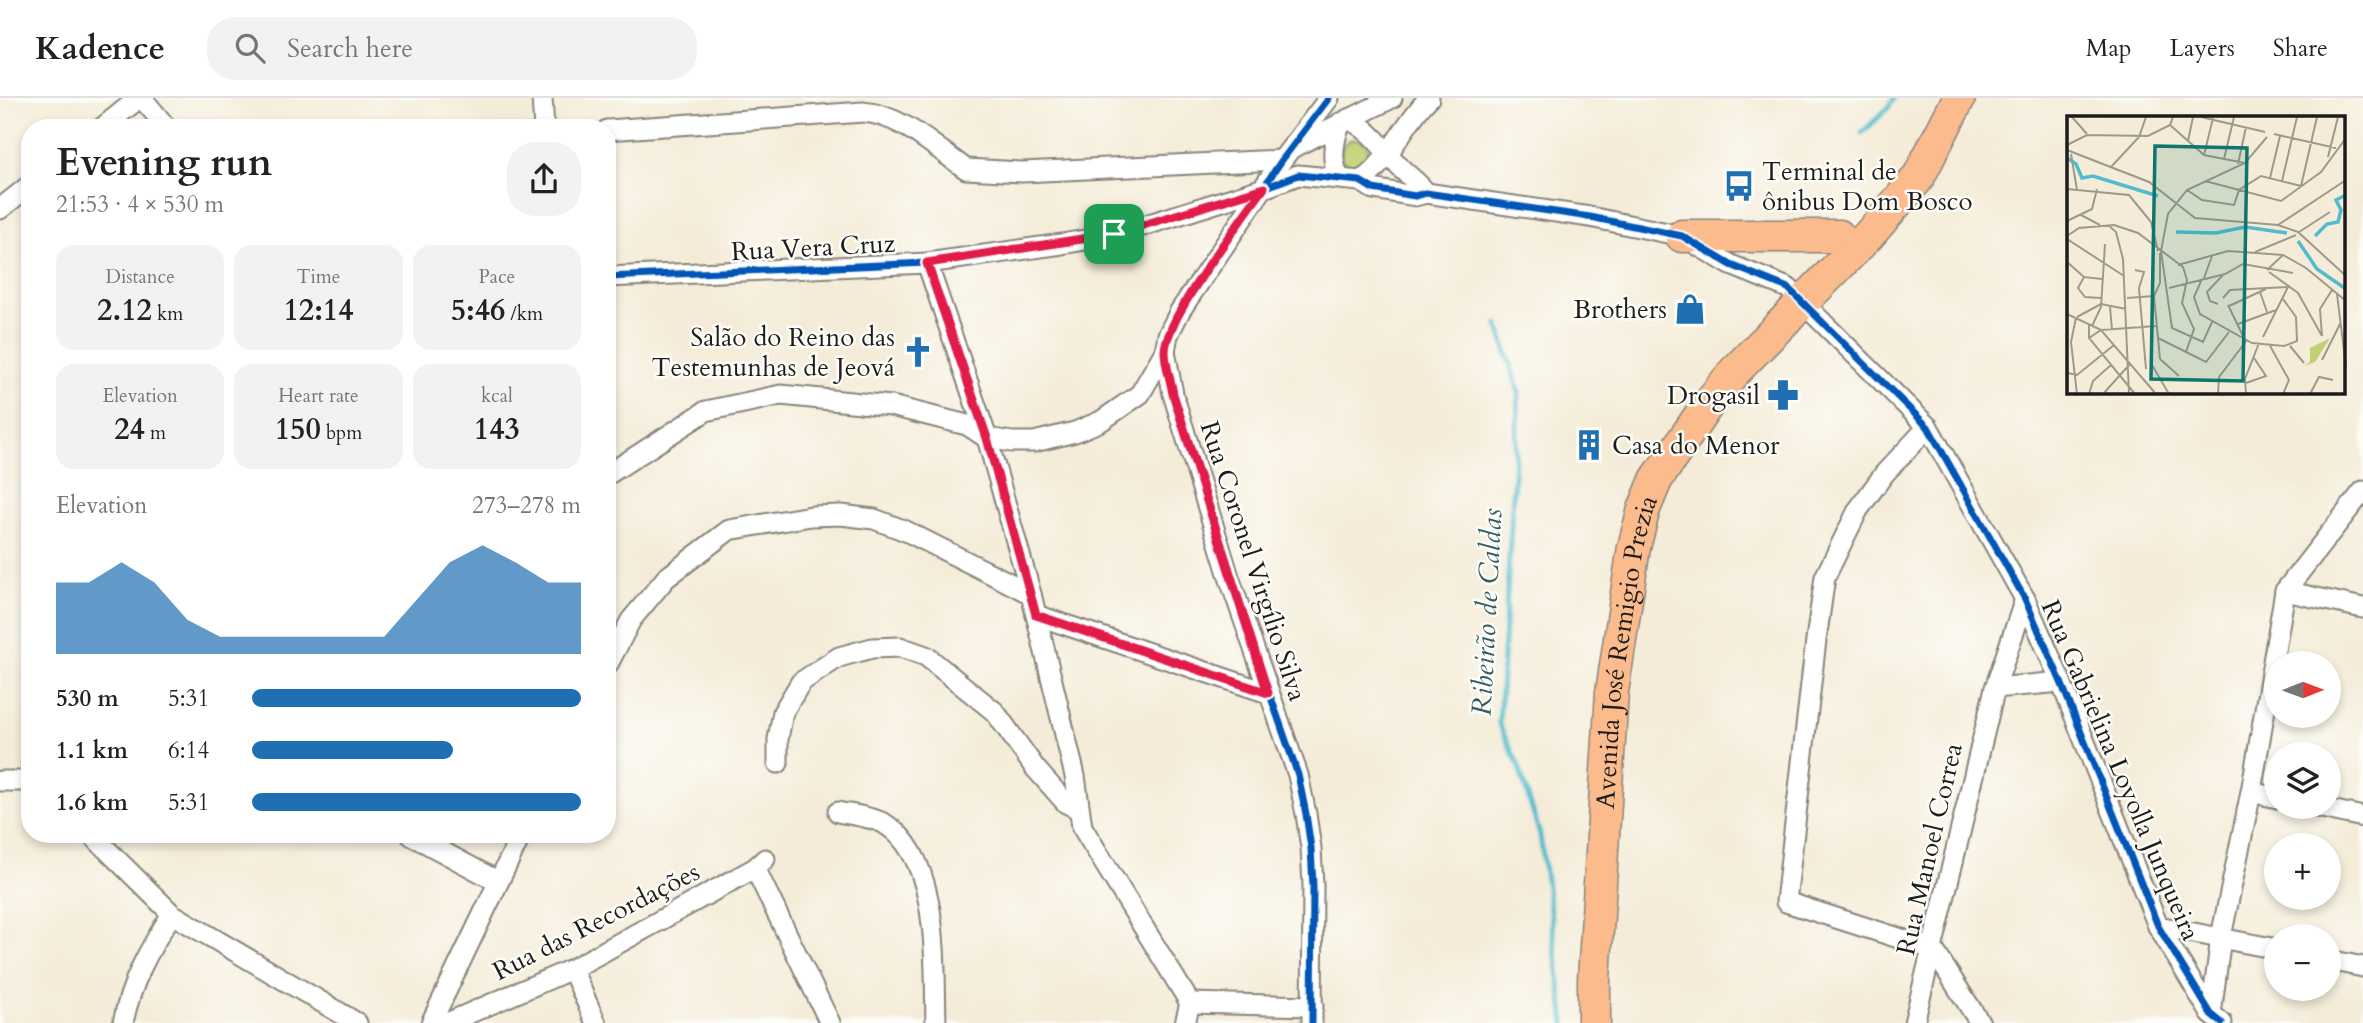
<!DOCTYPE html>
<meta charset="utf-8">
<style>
body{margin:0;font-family:Cardo,serif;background:#f2f2f2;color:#222;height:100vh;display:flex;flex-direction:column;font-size:26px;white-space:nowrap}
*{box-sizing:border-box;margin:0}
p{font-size:23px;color:#767676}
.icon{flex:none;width:38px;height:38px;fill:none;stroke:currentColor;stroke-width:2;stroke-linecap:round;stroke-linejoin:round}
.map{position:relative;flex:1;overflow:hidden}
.drawer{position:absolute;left:21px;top:21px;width:595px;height:724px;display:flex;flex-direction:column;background:#fff;border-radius:28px;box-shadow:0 4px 10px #0003}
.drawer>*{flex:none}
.needle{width:46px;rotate:89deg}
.tools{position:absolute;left:2264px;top:553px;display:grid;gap:14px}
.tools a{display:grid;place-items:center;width:77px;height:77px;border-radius:50%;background:#fff;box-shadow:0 4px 10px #0003;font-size:35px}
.pin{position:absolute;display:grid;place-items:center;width:60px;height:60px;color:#fff;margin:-30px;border-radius:14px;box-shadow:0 4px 10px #0006}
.round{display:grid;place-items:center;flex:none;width:74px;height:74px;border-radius:28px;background:#f2f2f2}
.summary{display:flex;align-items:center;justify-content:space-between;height:119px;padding:0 35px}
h1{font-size:38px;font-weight:600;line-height:52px}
.stats{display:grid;grid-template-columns:repeat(3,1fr);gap:10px;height:119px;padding:7px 35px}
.stats div{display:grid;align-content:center;border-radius:18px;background:#f2f2f2;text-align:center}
.stats b{font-size:30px;font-weight:600}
.stats small{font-size:19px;font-weight:400}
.stats p{font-size:19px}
.chart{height:196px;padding:14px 35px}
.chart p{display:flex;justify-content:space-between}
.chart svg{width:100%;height:126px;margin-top:7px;fill:#1f6fb2;opacity:.7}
ul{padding:0 35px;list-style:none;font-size:23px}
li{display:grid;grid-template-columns:112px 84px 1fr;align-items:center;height:52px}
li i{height:18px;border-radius:9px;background:#1f6fb2}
header{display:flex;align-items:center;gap:42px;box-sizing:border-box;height:98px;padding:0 35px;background:#fff;border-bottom:2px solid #e0e0e0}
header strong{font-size:33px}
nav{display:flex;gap:38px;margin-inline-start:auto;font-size:24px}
.search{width:490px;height:63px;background:#f2f2f2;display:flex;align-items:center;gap:18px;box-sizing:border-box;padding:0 24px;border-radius:28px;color:#767676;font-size:26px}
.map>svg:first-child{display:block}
.green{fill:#c1d072;stroke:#6e7647;stroke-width:2}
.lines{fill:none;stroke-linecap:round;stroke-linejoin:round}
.stream{stroke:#51bccd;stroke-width:5}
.street-casing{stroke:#88847a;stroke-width:23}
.primary-casing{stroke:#88847a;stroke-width:35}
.street{stroke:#fff;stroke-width:19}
.primary{stroke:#fbbb8d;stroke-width:32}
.cycleway-casing{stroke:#fdfcf7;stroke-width:11}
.cycleway{stroke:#0057b8;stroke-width:7}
.route-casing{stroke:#fff;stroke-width:14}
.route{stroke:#e11d48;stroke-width:9}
.labels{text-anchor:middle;stroke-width:5;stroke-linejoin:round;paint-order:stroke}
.poi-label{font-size:26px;fill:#1c1c1c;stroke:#fdfcf7;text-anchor:end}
.street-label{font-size:26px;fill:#1c1c1c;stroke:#fdfcf7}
.water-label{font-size:28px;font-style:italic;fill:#315c63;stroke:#fdfcf7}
.inset-river{fill:none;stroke:#51bccd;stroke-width:3.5}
.inset-road{fill:none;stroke:#9e998d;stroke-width:2}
.view{fill:#0f766e;fill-opacity:0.15;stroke:#0f766e;stroke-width:3.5}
.inset-edge{fill:none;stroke:#1c1c1c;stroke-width:3.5}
</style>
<header>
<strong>Kadence</strong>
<div class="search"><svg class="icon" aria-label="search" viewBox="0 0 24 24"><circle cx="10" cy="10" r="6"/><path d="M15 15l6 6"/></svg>Search here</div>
<nav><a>Map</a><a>Layers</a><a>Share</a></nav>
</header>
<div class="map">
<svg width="2363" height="925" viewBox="0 0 2363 925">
<rect width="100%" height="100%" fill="#fdfcf7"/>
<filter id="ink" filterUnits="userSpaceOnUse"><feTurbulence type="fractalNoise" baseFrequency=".0143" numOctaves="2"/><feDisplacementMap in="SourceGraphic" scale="14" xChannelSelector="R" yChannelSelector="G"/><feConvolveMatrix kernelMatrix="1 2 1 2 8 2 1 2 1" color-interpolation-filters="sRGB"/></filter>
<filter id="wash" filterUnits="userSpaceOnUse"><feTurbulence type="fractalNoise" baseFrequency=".00686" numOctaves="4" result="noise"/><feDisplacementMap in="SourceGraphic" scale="28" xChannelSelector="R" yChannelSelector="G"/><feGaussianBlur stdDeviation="1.57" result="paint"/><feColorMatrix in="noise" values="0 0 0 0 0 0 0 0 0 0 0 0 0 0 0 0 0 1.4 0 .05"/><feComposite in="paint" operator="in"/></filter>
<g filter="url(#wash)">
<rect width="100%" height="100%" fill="#f4ecd8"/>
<!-- green -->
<circle class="green" cx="1355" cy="55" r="14"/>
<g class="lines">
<!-- stream -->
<g class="stream">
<path d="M1862,35L1889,9L1894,0"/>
<path d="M1498,226L1519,295L1499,626L1518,666L1540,737L1565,925"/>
</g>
</g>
</g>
<g filter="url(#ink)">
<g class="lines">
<defs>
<g id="street">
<path d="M142,0L167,30"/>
<path d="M542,0L544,30"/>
<path d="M1348,21C1370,31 1382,50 1398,67C1407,78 1418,83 1426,95"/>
<path d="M102,30L139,0"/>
<path d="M607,32L863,14C902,17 934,49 966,71L1022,74L1282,62"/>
<path d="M1294,49L1392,0"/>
<path d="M1339,79C1330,61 1334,44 1340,25"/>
<path d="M1360,83C1385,70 1406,22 1429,0"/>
<path d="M0,111L30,87"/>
<path d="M927,165L987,340L1031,496L1075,678L1082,729L1190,905L1185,925"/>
<path d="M607,179L927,165L1062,146L1114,137L1264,90L1298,77L1360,83L1373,91L1415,98L1426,95L1590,119L1682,138L1731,167L1788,190L1928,329L2025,501L2061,584L2158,828L2211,916L2222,925"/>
<path d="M1928,329L1884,376L1858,412L1825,479L1816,542L1786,804L1933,851L1980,925"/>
<path d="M607,377L706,313L781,297L891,308L967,327L987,340L1012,344H1034L1075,334L1101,323L1140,296L1165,253"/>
<path d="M2285,493L2363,510"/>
<path d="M1036,517L1268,595"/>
<path d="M607,568L631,522L666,480L729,432L811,418L841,417L874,421L906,433L1031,496"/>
<path d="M1995,590L2061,584"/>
<path d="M778,665V641L783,614L801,584L839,559L872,550L900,549L926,558L995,614L1035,670L1066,705L1078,711"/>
<path d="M0,683H30"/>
<path d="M2251,694L2277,700"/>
<path d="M2317,709L2363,719"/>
<path d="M838,714C852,717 873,719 885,726C941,760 934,868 936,925"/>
<path d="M92,737L172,816L357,925"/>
<path d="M411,737L497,783"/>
<path d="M755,770L830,925"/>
<path d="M2158,828L2277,851"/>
<path d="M2329,862L2363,869"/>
<path d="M572,871L596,925"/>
<path d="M1190,905L1313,908"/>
<path d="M2211,916L2221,839L2251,694L2285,493L2363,393"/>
<path d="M123,925C131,884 149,851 172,816"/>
<path d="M431,925L521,737"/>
<path d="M447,925L572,871L755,770L765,761"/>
<path d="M1312,925L1313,788L1311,750L1306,716L1298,677L1230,482L1173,296L1165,253L1168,237L1180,213L1282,62L1329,0"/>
<path d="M1914,925L1995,590L2025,501"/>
</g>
<g id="primary">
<path d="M1682,138H1839"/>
<path id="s1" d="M1594,925V881L1612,594L1634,449L1644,411L1656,382L1708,306L1735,273L1868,138L1918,80L1959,0"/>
</g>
</defs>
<!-- street casing -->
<use href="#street" class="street-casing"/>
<!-- primary casing -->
<use href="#primary" class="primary-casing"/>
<!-- street -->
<use href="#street" class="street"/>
<!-- primary -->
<use href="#primary" class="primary"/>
<defs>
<g id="cycleway">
<path d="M607,179L927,165L1062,146L1114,137L1264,90L1298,77L1360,83L1373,91L1415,98L1426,95L1590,119L1682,138L1731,167L1788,190L1928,329L2025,501L2061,584L2158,828L2211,916L2222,925"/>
<path d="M1312,925L1313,788L1311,750L1306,716L1298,677L1230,482L1173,296L1165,253L1168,237L1180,213L1282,62L1329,0"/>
</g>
</defs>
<!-- cycleway casing -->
<use href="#cycleway" class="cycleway-casing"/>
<!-- cycleway -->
<use href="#cycleway" class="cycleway"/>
</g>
</g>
<g class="lines" filter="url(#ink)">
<defs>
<path id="route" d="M1264,90C1242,121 1165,221 1165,253C1165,267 1171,283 1173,296L1268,595L1036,517L987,340L927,165L1114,136Z"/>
</defs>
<!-- route casing -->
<use href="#route" class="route-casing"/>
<!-- route -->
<use href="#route" class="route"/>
</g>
<!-- icons -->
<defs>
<symbol id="bus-bare" viewBox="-9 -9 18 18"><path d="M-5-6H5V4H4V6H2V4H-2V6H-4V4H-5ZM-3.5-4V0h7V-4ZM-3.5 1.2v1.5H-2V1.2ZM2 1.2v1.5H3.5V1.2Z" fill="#1f6fb2" stroke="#fdfcf7" stroke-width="2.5" paint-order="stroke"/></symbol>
<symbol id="shop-bare" viewBox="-9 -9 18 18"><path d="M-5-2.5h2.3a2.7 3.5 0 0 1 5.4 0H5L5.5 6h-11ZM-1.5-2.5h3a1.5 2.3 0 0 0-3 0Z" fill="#1f6fb2" stroke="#fdfcf7" stroke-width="2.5" paint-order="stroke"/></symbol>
<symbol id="church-bare" viewBox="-9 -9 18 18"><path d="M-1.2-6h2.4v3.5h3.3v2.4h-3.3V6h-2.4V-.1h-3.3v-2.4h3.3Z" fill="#1f6fb2" stroke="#fdfcf7" stroke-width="2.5" paint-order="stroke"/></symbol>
<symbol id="pharmacy-bare" viewBox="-9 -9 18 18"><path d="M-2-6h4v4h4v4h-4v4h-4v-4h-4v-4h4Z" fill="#1f6fb2" stroke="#fdfcf7" stroke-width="2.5" paint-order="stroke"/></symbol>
<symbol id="building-bare" viewBox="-9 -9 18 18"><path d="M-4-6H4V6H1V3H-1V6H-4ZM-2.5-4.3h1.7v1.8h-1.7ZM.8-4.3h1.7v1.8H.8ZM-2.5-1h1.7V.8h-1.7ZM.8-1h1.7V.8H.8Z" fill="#1f6fb2" stroke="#fdfcf7" stroke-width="2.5" paint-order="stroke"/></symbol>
</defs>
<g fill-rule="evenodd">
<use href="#bus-bare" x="1717" y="66" width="44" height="44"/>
<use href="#shop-bare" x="1668" y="189" width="44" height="44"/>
<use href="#church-bare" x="896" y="232" width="44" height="44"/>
<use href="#pharmacy-bare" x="1761" y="275" width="44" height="44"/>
<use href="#building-bare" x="1567" y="325" width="44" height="44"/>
</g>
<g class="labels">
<!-- poi labels -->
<g class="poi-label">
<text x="1762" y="82" text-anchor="start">Terminal de<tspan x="1762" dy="30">ônibus Dom Bosco</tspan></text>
<text x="1667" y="220">Brothers</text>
<text x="895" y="248">Salão do Reino das<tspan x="895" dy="30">Testemunhas de Jeová</tspan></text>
<text x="1760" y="306">Drogasil</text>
<text x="1612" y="356" text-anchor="start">Casa do Menor</text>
</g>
<!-- street labels -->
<g class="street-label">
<text transform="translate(813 149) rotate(-3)" y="9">Rua Vera Cruz</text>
<text transform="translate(1254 463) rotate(72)" y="9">Rua Coronel Virgílio Silva</text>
<text dy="9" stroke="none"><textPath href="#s1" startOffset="373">Avenida José Remigio Prezia</textPath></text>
<text transform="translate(2121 672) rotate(67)" y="9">Rua Gabrielina Loyolla Junqueira</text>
<text transform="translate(1929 751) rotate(-77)" y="9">Rua Manoel Correa</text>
<text transform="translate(596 823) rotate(-27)" y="9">Rua das Recordações</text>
</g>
<!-- water labels -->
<g class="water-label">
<text transform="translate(1486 514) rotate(-87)" y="10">Ribeirão de Caldas</text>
</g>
</g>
<!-- overview -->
<g transform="translate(2067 18)">
<rect width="278" height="278" fill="#f4ecd8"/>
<path d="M263,222L248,246L237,250L243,246V232Z" fill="#c1d072"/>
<path class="inset-river" d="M0,42L9,48L15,62L26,60L91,80M109,116L149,117L178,111L220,117M248,120L260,108L271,106L274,94L269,84L279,79M231,125L250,153L279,173"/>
<path class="inset-road" d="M5,1L20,18M134,1L198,16M103,9L137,39L178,47M207,18L269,32M121,25L126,1M0,29L20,19L81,20L103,9L106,1M0,34L82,66L128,102L211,109L231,116L279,160M4,38L10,74M137,39L146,2M261,41L271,1M157,43L167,1M171,48L179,11M44,51L72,21L79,1M203,62L213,20M138,65L214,85L254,56L279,22M215,65L230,1M0,73L62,79L84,106L91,135M120,74L135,84L167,89L172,74L194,60L234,70L250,1M14,99L33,109M0,105L25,93L30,73M41,109L49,116L56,143L62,278M211,109L279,64M232,116L263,96M0,120L12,112L47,109L71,117L116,151L120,164L115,187L127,213L119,236M0,123L57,160M188,136L229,119M93,137V167L87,180L93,243M0,146L17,161M111,149L161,135L216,139L239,152L279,185M68,154L77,156L72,172L79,253M200,154L216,139M202,156L231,177L255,220M137,162L145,140M135,163L127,181L133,198L185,227L217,230L230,225L229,201L216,183M102,172L158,158L176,148L226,157M193,176L200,196M270,178L279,251M34,182L18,181L11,172L17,161L35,163M60,182L87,180M156,182L163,174L220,171M34,188L59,193M151,188L143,185L140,176L156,159M161,189L177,222M162,190L199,173M43,191L45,214M0,198L34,214L89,210M10,201L34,188M9,202L4,226L10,278M145,206L136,226L105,212L94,135L101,98L120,74L178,47L200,21M171,208L209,194M22,209V222L68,278M25,210L34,191L38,128M255,220L253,193L265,174M196,221L221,171M22,222L34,214L89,278M91,222L139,246L162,216M202,228L222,264L216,278M223,230L237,247M93,243L112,260M255,244L274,206M85,249L102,278M0,257L10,259L47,229M179,267L199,260L187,242M22,278L26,265L44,249M36,278L63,248M151,278L152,261L180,224M179,278L178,263L192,227M243,278L252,261L266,264"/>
<path class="view" d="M88,30L180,32L176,265L84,263Z"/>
<rect width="278" height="278" class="inset-edge"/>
</g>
</svg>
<div class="tools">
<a><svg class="needle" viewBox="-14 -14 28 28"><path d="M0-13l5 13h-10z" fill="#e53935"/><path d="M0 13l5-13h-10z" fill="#767676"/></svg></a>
<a><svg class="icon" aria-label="layers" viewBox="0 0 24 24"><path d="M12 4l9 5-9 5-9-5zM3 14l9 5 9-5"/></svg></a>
<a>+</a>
<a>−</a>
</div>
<div class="pin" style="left:1114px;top:136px;background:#1e9e55"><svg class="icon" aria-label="arrive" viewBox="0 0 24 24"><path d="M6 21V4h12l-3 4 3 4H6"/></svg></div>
<section class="drawer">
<div class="summary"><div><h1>Evening run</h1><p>21:53 · 4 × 530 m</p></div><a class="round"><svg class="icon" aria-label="share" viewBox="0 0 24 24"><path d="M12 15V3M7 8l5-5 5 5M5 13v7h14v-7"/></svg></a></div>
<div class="stats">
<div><p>Distance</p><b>2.12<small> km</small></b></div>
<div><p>Time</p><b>12:14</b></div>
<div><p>Pace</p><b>5:46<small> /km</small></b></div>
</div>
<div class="stats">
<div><p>Elevation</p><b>24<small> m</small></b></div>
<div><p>Heart rate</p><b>150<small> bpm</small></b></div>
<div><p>kcal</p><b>143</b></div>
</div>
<div class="chart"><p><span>Elevation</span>273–278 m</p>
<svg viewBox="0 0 160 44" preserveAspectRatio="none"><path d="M0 44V19L10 19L20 12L30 19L40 32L50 38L60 38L70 38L80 38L90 38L100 38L110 25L120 12L130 6L140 12L150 19L160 19V44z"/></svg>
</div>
<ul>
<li><b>530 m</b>5:31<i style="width:100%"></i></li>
<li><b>1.1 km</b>6:14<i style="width:61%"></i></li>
<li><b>1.6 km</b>5:31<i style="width:100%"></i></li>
</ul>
</section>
</div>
